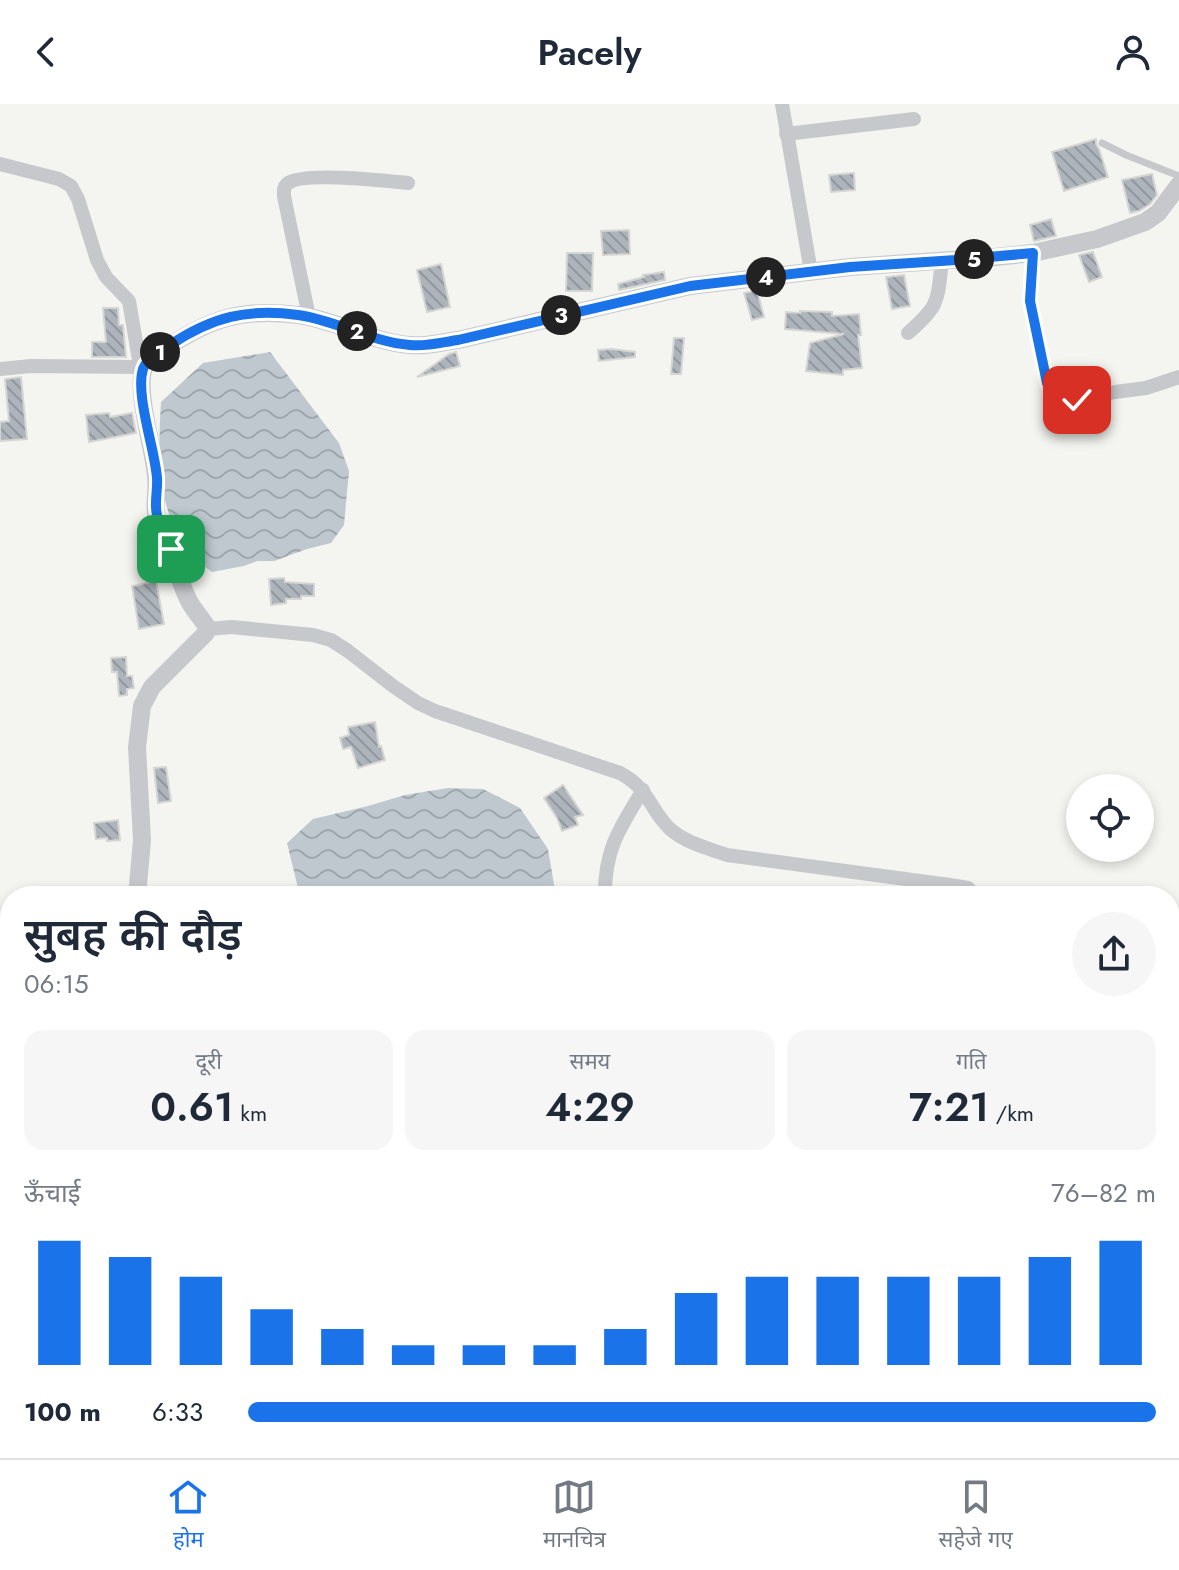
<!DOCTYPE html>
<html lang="hi">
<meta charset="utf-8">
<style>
body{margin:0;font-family:Jost,"Noto Sans Devanagari",sans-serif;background:#f6f6f7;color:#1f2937;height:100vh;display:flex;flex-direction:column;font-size:30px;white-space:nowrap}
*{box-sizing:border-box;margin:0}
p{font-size:26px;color:#747a83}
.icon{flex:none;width:44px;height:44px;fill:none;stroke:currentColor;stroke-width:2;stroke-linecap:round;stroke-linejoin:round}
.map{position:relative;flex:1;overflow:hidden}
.panel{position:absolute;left:0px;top:782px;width:1180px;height:572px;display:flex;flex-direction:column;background:#fff;border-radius:32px 32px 0 0;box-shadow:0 4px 12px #0003}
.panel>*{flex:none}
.fabs{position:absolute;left:1066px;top:670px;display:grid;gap:16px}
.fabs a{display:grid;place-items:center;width:88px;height:88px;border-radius:50%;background:#fff;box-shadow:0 4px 12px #0003;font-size:40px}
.pin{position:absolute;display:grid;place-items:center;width:68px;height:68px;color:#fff;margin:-34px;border-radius:16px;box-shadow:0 4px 12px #0006}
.km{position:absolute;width:40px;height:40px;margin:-20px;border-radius:50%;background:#222;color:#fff;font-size:22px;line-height:40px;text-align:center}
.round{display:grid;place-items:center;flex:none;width:84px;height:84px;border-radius:42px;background:#f6f6f7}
.headline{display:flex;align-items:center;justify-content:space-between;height:136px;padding:0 24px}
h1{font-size:44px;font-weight:600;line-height:60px}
.stats{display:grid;grid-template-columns:repeat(3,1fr);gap:12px;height:136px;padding:8px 24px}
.stats div{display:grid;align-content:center;border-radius:20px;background:#f6f6f7;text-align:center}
.stats b{font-size:40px;font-weight:600}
.stats small{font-size:22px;font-weight:400}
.stats p{font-size:22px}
.chart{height:224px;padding:16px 24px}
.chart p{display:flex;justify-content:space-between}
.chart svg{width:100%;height:144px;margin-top:8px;stroke:#1a73e8;stroke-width:6}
ul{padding:0 24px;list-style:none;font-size:26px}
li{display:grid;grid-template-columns:128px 96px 1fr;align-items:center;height:60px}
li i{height:20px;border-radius:10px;background:#1a73e8}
header{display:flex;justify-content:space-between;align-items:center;height:104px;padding:0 24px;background:#fff;font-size:36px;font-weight:600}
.dock{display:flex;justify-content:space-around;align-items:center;height:112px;border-top:2px solid #e0e1e3;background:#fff;font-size:22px;color:#747a83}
.dock a{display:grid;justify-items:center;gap:4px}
.dock .current{color:#1a73e8}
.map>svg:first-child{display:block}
.water{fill:url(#water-waves)}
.building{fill:url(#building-back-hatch);stroke:#d5d6d3;stroke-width:2}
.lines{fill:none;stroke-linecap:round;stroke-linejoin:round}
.service{stroke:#c6c8cc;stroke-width:7}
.minor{stroke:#c6c8cc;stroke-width:14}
.tertiary{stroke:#c6c8cc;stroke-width:18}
.route-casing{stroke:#fff;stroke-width:16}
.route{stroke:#1a73e8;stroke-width:10}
</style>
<header><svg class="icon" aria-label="back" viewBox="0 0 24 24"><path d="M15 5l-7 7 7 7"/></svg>Pacely<svg class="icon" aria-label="person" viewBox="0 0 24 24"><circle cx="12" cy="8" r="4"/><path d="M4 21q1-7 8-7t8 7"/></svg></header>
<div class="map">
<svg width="1179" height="1354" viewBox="0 0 1179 1354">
<defs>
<pattern id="water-waves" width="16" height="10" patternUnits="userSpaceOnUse" patternTransform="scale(2)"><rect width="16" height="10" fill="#bfc8cf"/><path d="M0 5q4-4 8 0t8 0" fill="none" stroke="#9fa7ad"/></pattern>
<pattern id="building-back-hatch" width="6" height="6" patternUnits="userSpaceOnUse" patternTransform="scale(2)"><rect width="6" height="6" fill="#aeb4bb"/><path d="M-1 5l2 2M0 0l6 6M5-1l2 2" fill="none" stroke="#91979d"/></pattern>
</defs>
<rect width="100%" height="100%" fill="#f4f5f0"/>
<!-- water -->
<g class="water">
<path d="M270,248L339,339L349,367L344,421L331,439L307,445L274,457H257L244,462L212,468C204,462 195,456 189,448C156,406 158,348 161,298L203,259Z"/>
<path d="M448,684L483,685L520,704L548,745L556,792H300L287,739L313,715L368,702L405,691Z"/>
</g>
<!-- building -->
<g class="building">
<path d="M1096,35V40L1099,45L1108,73L1064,87L1052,48Z"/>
<path d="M854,69L855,86L831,88L829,71Z"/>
<path d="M1152,70L1157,91L1150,100L1139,107L1130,109L1122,76Z"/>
<path d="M1051,115L1056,132L1034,137L1030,121Z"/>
<path d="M629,126L630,150L603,151L601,127Z"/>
<path d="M1093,148L1102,173L1089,178L1079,151Z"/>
<path d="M567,149H593L592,187H566Z"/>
<path d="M441,160L450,203L427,208L417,166Z"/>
<path d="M664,168L665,176L619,186L618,180L644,173L643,171Z"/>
<path d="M904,171L910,202L892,205L886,173Z"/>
<path d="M757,186L764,213L752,216L744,189Z"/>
<path d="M103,204H118L119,221H123L126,253H92V238H106Z"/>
<path d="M800,207L832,208V212L859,210L861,231H858L862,264L843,266V271L806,267L810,239L844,230L785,225L786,208L800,209Z"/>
<path d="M674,234H684L681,270H671Z"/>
<path d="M612,245L635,248V253L599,257L598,246Z"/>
<path d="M456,248L460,262L417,273L449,250Z"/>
<path d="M21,273L27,335L0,337V318L9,317L5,275Z"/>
<path d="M109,309L110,313L132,309L136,329L89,338L86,311Z"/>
<path d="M284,474L285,478L314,480V492H301V495H286V499L271,501L269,475Z"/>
<path d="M156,477L164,520L139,525L132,482Z"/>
<path d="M126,553L127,572H132L134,584L127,585V591L119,592L117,568H112L111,554Z"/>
<path d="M375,618L379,643L381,642L385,656L358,664L351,643L343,645L340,634L349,631L348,623Z"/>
<path d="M166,663L171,697L158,699L154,664Z"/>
<path d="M563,681L583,711L575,713L578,721L562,727L557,714L544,694Z"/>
<path d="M118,716L120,736L107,737V734L96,735L94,719Z"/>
</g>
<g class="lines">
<!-- service -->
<path class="service" d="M1102,39L1126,51L1179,72"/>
<!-- minor -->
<g class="minor">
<path d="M782,0L811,168"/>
<path d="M786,30L914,15"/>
<path d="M0,60L59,75L71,82L78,95L97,156L106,173L129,197L140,262"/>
<path d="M1033,149L1030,197L1047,279L1053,294L1060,297L1077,296L1115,288L1146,284L1179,273"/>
<path d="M309,213L284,92C284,87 283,84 287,80C300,67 388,77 408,79"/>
<path d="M908,229C940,201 937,198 942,157"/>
<path d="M0,265L31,262L144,263"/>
<path d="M208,525L232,523L313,531L331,536L348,547L393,582L418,599L435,607L620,669C650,685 649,705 670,725C686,739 707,744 727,751L950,781L968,784L976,792"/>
<path d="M605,792C604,747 620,723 643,686"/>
<path d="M1170,1077L1179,1074"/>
<path d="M1170,1165L1179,1180"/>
</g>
<!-- tertiary -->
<g class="tertiary">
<path d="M137,792L142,736L137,643L142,602L152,583L205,530L208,525C202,514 193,506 188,495C179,478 177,460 170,442C166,432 158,420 156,409C154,397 158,384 156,372C154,345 135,287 144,264C147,255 158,249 166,244C211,214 243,204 298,211C337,216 371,238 410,241C426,243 443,238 458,236L690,182L850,163L995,153L1033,149L1097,135L1145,118L1158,109L1179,81"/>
<path d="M0,1153L10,1147"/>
</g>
</g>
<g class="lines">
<defs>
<path id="route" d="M171,445C167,434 160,422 157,411C154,399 158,386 157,374C155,345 135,291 143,265C147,254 160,247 170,241C212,213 247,204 298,211C336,216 371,238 410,241C426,243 443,238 458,236L690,182L850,163L956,156L1033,149L1030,197L1047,279L1053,294L1060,297L1077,296"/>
</defs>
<!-- route casing -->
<use href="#route" class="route-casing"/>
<!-- route -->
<use href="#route" class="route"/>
</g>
</svg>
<div class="fabs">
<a><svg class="icon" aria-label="locate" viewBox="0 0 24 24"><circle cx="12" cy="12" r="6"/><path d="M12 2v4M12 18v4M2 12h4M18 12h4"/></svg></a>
</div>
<div class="pin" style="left:171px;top:445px;background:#1e9e55"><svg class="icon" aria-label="arrive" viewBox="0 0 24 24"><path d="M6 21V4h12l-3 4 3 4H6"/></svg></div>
<div class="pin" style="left:1077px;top:296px;background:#d93025"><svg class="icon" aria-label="check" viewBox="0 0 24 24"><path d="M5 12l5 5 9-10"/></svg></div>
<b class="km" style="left:160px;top:248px">1</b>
<b class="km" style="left:357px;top:227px">2</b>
<b class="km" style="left:561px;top:211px">3</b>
<b class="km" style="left:766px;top:173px">4</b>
<b class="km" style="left:974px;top:155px">5</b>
<section class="panel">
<div class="headline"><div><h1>सुबह की दौड़</h1><p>06:15</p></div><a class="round"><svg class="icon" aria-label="share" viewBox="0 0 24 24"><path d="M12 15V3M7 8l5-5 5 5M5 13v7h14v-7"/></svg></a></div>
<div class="stats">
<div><p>दूरी</p><b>0.61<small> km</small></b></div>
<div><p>समय</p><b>4:29</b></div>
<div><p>गति</p><b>7:21<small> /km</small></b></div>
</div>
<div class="chart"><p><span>ऊँचाई</span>76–82 m</p>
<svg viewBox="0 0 160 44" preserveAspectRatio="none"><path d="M5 44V6M15 44V11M25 44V17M35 44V27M45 44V33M55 44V38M65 44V38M75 44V38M85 44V33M95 44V22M105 44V17M115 44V17M125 44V17M135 44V17M145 44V11M155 44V6"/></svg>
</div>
<ul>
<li><b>100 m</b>6:33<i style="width:100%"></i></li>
</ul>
</section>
</div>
<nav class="dock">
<a class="current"><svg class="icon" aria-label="home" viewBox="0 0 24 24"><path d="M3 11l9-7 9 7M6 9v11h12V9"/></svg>होम</a>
<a><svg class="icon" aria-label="map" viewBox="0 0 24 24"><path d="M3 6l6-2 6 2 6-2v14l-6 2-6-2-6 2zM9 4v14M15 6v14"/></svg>मानचित्र</a>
<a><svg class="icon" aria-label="saved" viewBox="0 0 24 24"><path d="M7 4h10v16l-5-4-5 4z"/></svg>सहेजे गए</a>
</nav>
